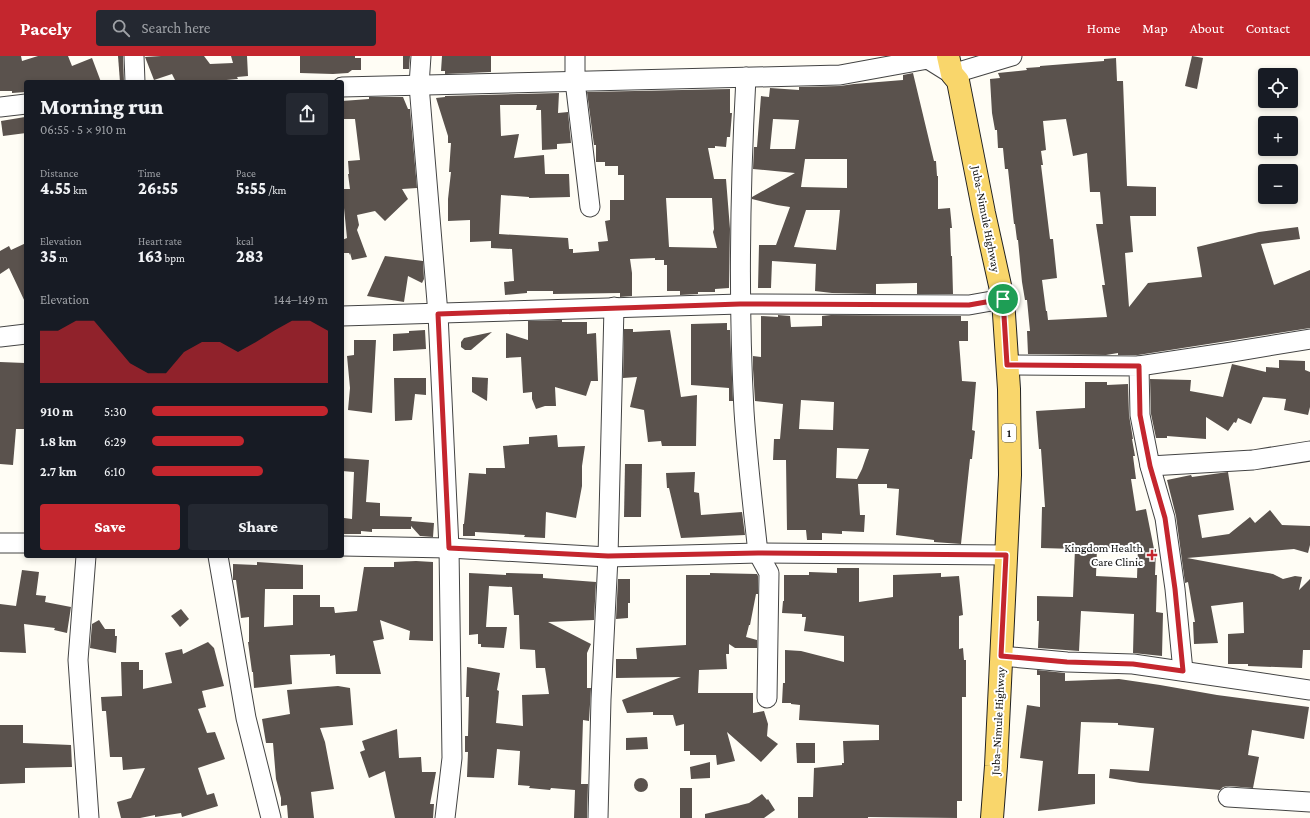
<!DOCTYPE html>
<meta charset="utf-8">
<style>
body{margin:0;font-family:"Crimson Pro",serif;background:#242831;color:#f1f3f6;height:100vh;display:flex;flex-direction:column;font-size:15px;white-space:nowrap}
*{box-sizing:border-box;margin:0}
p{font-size:13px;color:#9ea1a6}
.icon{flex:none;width:22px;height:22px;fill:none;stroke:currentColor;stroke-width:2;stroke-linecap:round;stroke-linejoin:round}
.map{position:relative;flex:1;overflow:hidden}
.panel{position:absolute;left:24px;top:24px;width:320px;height:478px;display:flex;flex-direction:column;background:#171b24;border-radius:4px;box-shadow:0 2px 6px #0003}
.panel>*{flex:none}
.buttons{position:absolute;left:1258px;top:12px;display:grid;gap:8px}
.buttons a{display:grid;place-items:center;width:40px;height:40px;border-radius:4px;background:#171b24;box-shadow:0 2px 6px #0003;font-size:20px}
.pin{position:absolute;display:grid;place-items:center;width:34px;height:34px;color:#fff;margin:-17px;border:2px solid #fff;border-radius:50%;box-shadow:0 1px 4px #0007}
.round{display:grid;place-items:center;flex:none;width:42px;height:42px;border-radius:4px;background:#242831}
.overview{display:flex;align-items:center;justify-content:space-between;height:68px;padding:0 16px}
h1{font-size:22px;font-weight:800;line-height:30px}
.metrics{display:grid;grid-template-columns:repeat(3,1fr);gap:6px;height:68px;padding:4px 16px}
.metrics div{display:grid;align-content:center}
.metrics b{font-size:17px;font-weight:800}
.metrics small{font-size:11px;font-weight:400}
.metrics p{font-size:11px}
.chart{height:112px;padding:8px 16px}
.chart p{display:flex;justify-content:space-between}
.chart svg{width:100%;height:72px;margin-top:4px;fill:#c4262e;opacity:.7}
.action{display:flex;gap:8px;margin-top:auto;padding:8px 16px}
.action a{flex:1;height:46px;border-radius:4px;background:#c4262e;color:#fff;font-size:16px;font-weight:800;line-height:46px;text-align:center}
.action a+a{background:#242831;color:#f1f3f6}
ul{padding:0 16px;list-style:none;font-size:13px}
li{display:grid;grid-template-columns:64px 48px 1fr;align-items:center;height:30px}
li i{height:10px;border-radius:5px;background:#c4262e}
header{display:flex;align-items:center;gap:24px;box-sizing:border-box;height:56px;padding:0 20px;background:#c4262e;color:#fff}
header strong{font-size:19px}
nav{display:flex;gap:22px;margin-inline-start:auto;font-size:14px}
.search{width:280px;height:36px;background:#242831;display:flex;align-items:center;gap:10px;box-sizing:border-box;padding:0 14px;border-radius:4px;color:#9ea1a6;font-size:15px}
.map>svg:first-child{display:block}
.building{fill:#5a524d;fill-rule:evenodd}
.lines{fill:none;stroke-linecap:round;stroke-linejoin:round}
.minor-casing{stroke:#444;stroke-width:21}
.major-casing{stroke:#222;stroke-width:24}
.minor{stroke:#fff;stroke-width:19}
.major{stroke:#f9d66b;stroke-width:22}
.route-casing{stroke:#fff;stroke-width:8}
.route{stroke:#c4262e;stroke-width:5}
.poi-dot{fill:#c4262e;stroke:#fff;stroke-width:1.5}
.labels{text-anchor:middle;stroke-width:4;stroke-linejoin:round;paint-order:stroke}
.shield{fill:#fff;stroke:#585858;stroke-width:1}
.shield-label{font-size:11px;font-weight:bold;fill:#111}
.street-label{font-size:12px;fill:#111;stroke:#fff}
.poi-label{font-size:12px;fill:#111;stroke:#fff;text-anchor:end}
</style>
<header>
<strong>Pacely</strong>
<div class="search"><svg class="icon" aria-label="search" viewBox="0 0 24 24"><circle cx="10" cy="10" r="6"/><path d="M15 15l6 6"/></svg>Search here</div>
<nav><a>Home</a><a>Map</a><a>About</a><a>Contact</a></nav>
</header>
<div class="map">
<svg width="1310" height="762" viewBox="0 0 1310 762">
<rect width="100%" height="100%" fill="#fffdf5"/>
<!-- building -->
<g class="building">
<path d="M0,0H21L22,5L38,0H68L72,10L92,2L101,26H26V36L12,37V35H0Z"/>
<path d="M118,0H123L124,26H120Z"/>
<path d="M161,0H204L210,8L233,7L231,0H247L248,20L237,21L238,23L203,26H176L172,18L154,24L145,1Z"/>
<path d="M300,0H355V2H361V14H352L348,17L333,18L300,17Z"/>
<path d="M403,0H410L409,13H403Z"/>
<path d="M442,0H491V16L445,18V15H441Z"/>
<path d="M1192,0L1203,2L1197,33L1185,30Z"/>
<path d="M1116,2L1117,25H1123L1127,130L1156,131V160H1130L1133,196L1125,197L1129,251L1148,227L1202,221L1197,191L1259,176L1298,171L1300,183L1261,188L1274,229L1310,214V272L1138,299H1118V297L1106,299L1028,298L1027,275H1030L1027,244H1025L1022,226L1018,184H1017L1015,168H1014L1008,113H1005L1003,92H998L997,74H995L992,57L990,23L1000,22L998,17L1027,14L1026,12L1040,11V10L1104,5V3ZM1066,63L1073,100L1087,97L1090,136H1100L1103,168H1096L1105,229H1102L1107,261L1048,264L1047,255H1046L1042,224L1057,222L1053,183H1050L1041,109H1043L1041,95L1046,94L1043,65Z"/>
<path d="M913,17L934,105H936L937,120H938V153L950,152L952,172H950L951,200H952L953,238H917V227L876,228V238L832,237L815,235L816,208L772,205L771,232H758L759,189H776L790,151L777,149L752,143V141L795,117L753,113L754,91H757L761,40L769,41L770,32L799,34V31L840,30L854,28L903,24V19ZM773,63L799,64L795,93H770ZM805,103H847V132L801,131ZM806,154H840L836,194L794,191Z"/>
<path d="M730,33V57H732L730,81H727L726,91L715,90V92H708L714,123H726L730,173L729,232L715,233V236H698V238L680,239V235H667V209H664V204H655V202L630,203L632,217V240L620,241V237L553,238V235H527V237L505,239L504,226L514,225L512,193L491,192V185L470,186V164L448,165V143L451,116H449L451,87H448V80L436,42L445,41V40L559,37L558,57L568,56L571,87L557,88V93L542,94L541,54H536L537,49H500L501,80L519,78L514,102L544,99L545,118H569L570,141L529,142V141L501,139L499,178L568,182L569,193H573V197L599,195L598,186L608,185L605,165L610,164V144H624V119H618V110H605V106H596V89H594L587,36ZM666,142H712L714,173L713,176L717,192L669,191Z"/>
<path d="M369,41H403L408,53H410L417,132L402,133L408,143L385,165L375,155L357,159L359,169L357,174L367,201L352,204L350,197L349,199V197H342V184L347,182L344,152H342V133H350L348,118H349L348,105L360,104L355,63H342V45L369,43Z"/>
<path d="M25,61L26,77L3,80L1,65Z"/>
<path d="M26,187V248L9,212L0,218V195L9,190L11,194Z"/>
<path d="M385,200L423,205L424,223L422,227L408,220L404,246L367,240Z"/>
<path d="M778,259L790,260L791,271L822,270V260L831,259L961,260V265H968V285H959L962,325L976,326L972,374L975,375L972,403H970L961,488L934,486V484L896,479L899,433L887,432V428H858L860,459H865L864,476L842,475V478L822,477V484H807L806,474H787L786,404H773L774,383H780L783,348L755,345L753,313V300L761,301V260L778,261ZM801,344L834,346L833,374L799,373ZM837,392L869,393L862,413L857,423L836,422Z"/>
<path d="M562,264V266H587V278L596,277L598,325H591L586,340L555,331L556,350H545L536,353L532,343V336L523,337L521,301L506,302V277L528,284V265Z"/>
<path d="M727,267V274H730L733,345H729V332L691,329V268Z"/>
<path d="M624,273H633V276L670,274L681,341L697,339L696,390H662L661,385L648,386L644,354L630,351L637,321L623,322Z"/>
<path d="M425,274L426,293L393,295V278L409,277V275Z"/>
<path d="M492,276L471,294H465L461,291V286L464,282Z"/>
<path d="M354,284H376L372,357L348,354L350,332L347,300L354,299Z"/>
<path d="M1279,304L1305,305V314L1310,316V351L1308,359L1284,354L1286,343L1263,341L1251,368L1238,362L1236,367L1234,366L1228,375L1206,361V383L1167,380V382H1156L1151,358L1150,323L1191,324L1190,335L1223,341L1232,308L1266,316V311L1279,312Z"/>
<path d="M0,306L25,307L24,327H26V373H16L13,409L0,408Z"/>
<path d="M472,321L488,322L487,345L472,336Z"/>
<path d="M394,322H426V339L415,338L412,364L395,365Z"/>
<path d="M1085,326H1107V329L1128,328L1129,359L1133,383H1132L1135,400H1133L1136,423H1131L1136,455L1146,453L1154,493H1156L1155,519H1157L1156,556L1163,557L1162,600L1133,597L1134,558L1081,555L1079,595L1038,592L1039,565H1037V540L1073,541L1075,493L1041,492L1042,451H1045L1041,393H1039L1036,355L1085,352ZM1138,491L1137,522L1096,520L1097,492Z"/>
<path d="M557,379L558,391L585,390L582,410V430L576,462L546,456L545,482L524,481L525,479L475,476V480H463V468H464L469,417L486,418V412H505L503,390L529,388V381Z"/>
<path d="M342,402L369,404L366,446L380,447V460L412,461L411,465L434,467L433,481L420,480L411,470V473H372V476L361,475V478H343L344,462L352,463L354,416L342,415Z"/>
<path d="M625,408H642L641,461H624Z"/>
<path d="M695,416L694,436L699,437L701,459L742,456L745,479L681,482L669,432H667L666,417Z"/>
<path d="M1228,416L1234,454L1198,459L1202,482L1229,478L1250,461L1255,467L1270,454L1282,469L1310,470V489L1308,497L1294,493L1187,502L1273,518L1283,523L1295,520L1302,521L1299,534L1310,523V594H1303L1302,612L1248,610V608H1228V578L1244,577L1243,546L1211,550L1218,587L1194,588L1193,566H1195L1188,526L1185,527L1176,460L1167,424L1191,419L1192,421Z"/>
<path d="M416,505L433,506V585L409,584L410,575L380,564L384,583L373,585L381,618H336L335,599L330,600V598L290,599L292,628L254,632L253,616H252L248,586H249V561L241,562L236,524H233V508L257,509V506L303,509V533H265L264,571L293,569V539H320V551H334L335,557L357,555L364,511H394V506Z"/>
<path d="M837,512H859V546L893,541V519L941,517V521L959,520L963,559L959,560V593L963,592L964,604H966V641H962V745H957V762L868,761V762H798V741H813L814,712L842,709V707H844L843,685L879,684V669L799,664L800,649L791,648V647H782L783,627H785V594L801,595L844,606V580L804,575L806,561H802V558L782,557L783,545H784V519H809V516L837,517Z"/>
<path d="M22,514L39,516L36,539L46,540L45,546L71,551L67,577L54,574L55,572L24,568L26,597L0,596V548L16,550Z"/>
<path d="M469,517L506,519V517L543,518V522L596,526L594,564L548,566L591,588L587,597V632H591L589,665L583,664L581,728H588L587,762H574L575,734L551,732L550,734L529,732L530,730L518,729L520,695L497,693L494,722L467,721L468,696H465V680H468L469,641H466L467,611L500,617L497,634L499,635L496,667L523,670L522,639L549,638L545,612H536L535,594L520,593L519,559H514L512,531L489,530L486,571H507L504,592L481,591V588H478V578L469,579Z"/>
<path d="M710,517L757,518L758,520V538H756L750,569H749L746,581L757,584V592H735L729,588V598H726L727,613L699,614L698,637H753V657L764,655L768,668L767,680L778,688L761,706L727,676L735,705L717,709L716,699H690V695H684V668L676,670L673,659H653V656L627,657L622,644L681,621L616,622V603H637L636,592L686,589V519H710Z"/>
<path d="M618,523H630V547H628V562L616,563Z"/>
<path d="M181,553L189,563L180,571L171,560Z"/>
<path d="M99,564L105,573H115V580H117L116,597L90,592L92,568Z"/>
<path d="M208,586L214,592L224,630L202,635L206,651L198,653L207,677L215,676L225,703L198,712L207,739L214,737L218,750L182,761L181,757L155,761V759L140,762H121L117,746L131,742L145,712L123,714L122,701H110L106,655H102L101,641L122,640L121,606H139V614H143V633L172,627L165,597L182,593L183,598Z"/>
<path d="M1037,614L1065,617V625L1119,623L1160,629L1217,639L1309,651L1304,683L1252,674L1248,699L1259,701L1253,732L1229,730L1223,731L1220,734L1140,727L1109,722L1110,713L1149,715L1154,672L1118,669V667L1081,666L1078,718H1095V748L1038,755L1043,705L1020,702L1027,649L1040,651V619H1037Z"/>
<path d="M338,630L350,632L353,669L320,672L325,686L334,733L311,736L314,762H288L287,749L281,750V742L276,723L273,687H266L262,663L290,658L287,634Z"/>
<path d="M0,669H23V687L71,689L72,711L25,712V727L0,728Z"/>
<path d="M397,673L399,702L421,701L422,716H436L430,748H434L433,762H395L385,715L369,722L360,696L365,694L362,685Z"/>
<path d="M647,681L648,693L626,694V682Z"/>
<path d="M796,687H815V707H797Z"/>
<path d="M710,706V722L691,723L690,711Z"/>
<circle cx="641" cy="729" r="7"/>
<rect x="680" y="732" width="12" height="30"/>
<path d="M762,738L767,744L768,743L775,754L764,762H705V758L749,747Z"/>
</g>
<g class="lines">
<defs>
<g id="minor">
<path d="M134,0L135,26"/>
<path d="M421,0L419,29L438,258L449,492L452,702L445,762"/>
<path d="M575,0V25L590,151"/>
<path d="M746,21C740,132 738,244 744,355C747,402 753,450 758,497L769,517L767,642"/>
<path d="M342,31L840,19L928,3L952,18L1012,0"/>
<path d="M0,51L26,48"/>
<path d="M342,260L740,248L969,249L1003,243"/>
<path d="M0,281L26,278"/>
<path d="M1007,309L1139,310L1140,359L1150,410L1165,462L1175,533L1183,615"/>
<path d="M1139,310L1232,296L1310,283"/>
<path d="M1150,410L1253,404L1310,395"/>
<path d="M0,487H26"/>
<path d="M342,490L449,492L608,501L758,497L1006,499"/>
<path d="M86,500L78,604L89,762"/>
<path d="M218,500L246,662L271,762"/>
<path d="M1001,600L1067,606L1133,608L1310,634"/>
<path d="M1228,741L1310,746"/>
<path d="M598,762L601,643L608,501L614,251"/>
</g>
<path id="major" d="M948,0L952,18L958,25L984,157L1003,243L1009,333L1010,419L996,710L992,762"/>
</defs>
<!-- minor casing -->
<use href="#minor" class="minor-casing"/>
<!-- major casing -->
<use href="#major" class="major-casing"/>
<!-- minor -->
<use href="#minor" class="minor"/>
<!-- major -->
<use href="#major" class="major"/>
</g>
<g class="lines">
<defs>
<path id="route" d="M1003,243L1007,309L1139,310L1140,359L1150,410L1165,462L1175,533L1183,615L1133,608L1067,606L1001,600L1006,499L758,497L608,500L449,492L438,258L740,248L969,249Z"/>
</defs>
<!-- route casing -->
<use href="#route" class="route-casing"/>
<!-- route -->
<use href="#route" class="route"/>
</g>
<!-- markers -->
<path class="poi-dot" d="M1150 493h4v4h4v4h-4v4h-4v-4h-4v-4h4z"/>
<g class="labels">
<!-- shield labels -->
<rect class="shield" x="1002" y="368" width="14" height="18" rx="3"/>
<g class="shield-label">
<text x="1009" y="381">1</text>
</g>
<!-- street labels -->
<g class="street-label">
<text transform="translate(986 163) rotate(79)" y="4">Juba–Nimule Highway</text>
<text transform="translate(998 665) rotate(-87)" y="4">Juba–Nimule Highway</text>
</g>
<!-- poi labels -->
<g class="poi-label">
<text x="1143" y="496">Kingdom Health<tspan x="1143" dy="14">Care Clinic</tspan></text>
</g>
</g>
</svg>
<div class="buttons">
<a><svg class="icon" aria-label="locate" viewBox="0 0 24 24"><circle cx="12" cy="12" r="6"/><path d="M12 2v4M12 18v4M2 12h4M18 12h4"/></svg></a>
<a>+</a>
<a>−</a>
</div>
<div class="pin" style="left:1003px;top:243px;background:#1e9e55"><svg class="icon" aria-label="arrive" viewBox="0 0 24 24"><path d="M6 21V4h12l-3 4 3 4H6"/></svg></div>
<section class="panel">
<div class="overview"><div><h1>Morning run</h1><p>06:55 · 5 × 910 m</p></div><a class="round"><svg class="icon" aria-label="share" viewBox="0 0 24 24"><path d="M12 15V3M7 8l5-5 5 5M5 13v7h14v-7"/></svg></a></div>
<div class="metrics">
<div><p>Distance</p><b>4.55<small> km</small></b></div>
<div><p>Time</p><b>26:55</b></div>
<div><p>Pace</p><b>5:55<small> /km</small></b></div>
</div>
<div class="metrics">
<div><p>Elevation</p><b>35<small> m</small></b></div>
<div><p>Heart rate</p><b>163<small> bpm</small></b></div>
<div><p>kcal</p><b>283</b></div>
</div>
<div class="chart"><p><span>Elevation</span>144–149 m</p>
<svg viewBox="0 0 160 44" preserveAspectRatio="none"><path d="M0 44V12L10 12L20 6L30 6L40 19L50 32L60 38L70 38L80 25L90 19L100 19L110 25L120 19L130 12L140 6L150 6L160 12V44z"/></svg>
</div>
<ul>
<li><b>910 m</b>5:30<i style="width:100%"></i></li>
<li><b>1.8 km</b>6:29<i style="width:52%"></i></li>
<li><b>2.7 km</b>6:10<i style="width:63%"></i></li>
</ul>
<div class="action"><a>Save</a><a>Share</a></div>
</section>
</div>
